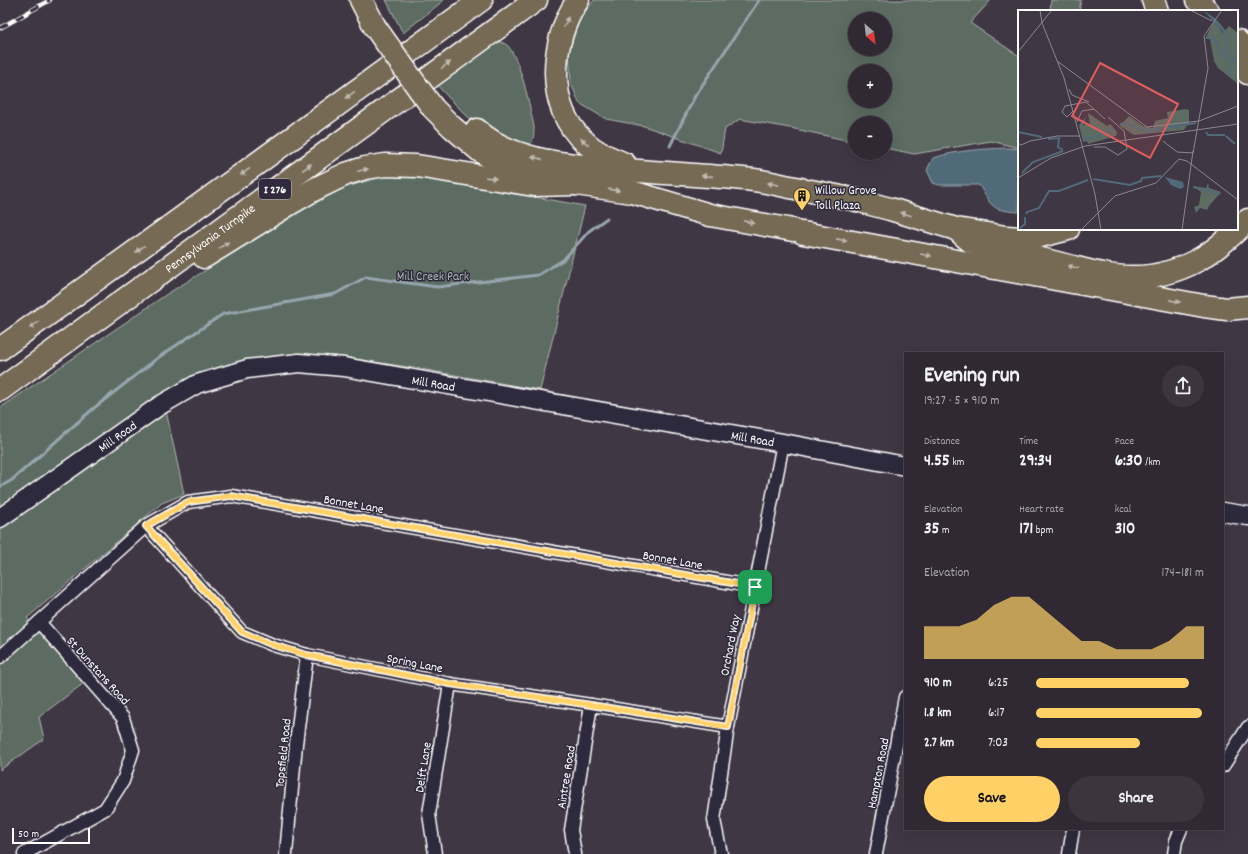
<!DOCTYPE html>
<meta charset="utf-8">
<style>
body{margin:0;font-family:Dekko,sans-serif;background:#3c353f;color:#f1f3f6;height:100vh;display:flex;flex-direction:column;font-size:15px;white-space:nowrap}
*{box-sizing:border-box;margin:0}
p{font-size:13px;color:#a8a6ac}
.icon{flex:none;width:22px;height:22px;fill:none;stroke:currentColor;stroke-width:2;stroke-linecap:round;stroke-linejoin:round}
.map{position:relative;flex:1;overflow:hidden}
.details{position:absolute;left:904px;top:352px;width:320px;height:478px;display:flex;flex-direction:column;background:#302933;border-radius:0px;box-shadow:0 4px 16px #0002,0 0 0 1px #4b454e}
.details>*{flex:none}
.needle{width:26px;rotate:152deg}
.controls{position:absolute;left:848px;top:12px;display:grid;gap:8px}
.controls a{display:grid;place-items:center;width:44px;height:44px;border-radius:50%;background:#302933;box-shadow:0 4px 16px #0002,0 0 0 1px #4b454e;font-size:20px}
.scale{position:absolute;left:12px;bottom:10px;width:78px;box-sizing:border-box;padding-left:4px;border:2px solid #fff;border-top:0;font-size:11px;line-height:14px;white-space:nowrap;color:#fff;-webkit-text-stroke:3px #2f2a3d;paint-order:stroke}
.pin{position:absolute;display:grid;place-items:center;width:34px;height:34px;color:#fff;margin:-17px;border-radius:8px;box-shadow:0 2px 6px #0006}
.round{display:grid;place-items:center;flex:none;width:42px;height:42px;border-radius:21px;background:#3c353f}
.overview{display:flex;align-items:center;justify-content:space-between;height:68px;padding:0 20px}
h1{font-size:22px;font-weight:700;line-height:30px}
.stats{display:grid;grid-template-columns:repeat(3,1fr);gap:6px;height:68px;padding:4px 20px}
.stats div{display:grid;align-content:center}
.stats b{font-size:17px;font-weight:700}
.stats small{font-size:11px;font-weight:400}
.stats p{font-size:11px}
.chart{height:112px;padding:8px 20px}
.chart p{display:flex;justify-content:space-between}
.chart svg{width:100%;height:72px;margin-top:4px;fill:#ffd166;opacity:.7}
.primary-button{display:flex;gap:8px;margin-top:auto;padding:8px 20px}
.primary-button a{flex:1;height:46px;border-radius:24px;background:#ffd166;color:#111;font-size:16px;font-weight:700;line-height:46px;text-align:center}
.primary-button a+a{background:#3c353f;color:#f1f3f6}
ul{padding:0 20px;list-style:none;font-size:13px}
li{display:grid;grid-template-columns:64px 48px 1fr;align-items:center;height:30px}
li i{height:10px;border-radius:5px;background:#ffd166}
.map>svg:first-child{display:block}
.green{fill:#5c6c62;stroke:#aeb6b0;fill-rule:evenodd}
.water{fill:#516a7a;stroke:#97a6af}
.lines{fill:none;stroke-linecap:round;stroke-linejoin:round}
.stream{stroke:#97a6af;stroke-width:3}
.street-casing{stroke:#fff;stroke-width:15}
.secondary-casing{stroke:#fff;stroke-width:21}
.highway-casing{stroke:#fff;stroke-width:25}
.street{stroke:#2f2a3d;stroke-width:12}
.secondary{stroke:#2f2a3d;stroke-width:18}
.highway{stroke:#766a55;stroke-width:22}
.rail-casing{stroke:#fff;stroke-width:4.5}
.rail{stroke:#2f2a3d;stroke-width:3;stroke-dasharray:9;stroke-linecap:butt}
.highway-bridge-casing{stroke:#fff;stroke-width:25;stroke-linecap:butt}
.highway-bridge{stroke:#766a55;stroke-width:22}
.oneway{fill:#c1bcb2}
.route-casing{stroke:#fff;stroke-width:8}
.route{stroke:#ffd166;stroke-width:5}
.labels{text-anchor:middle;stroke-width:3;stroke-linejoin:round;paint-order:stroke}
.shield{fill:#2f2a3d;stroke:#c1bfc5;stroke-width:1}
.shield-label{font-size:12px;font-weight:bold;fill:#fff}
.poi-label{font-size:13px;fill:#fff;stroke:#2f2a3d;text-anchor:start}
.street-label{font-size:13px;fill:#fff;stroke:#2f2a3d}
.park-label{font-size:13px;fill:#aeb6b0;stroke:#2f2a3d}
.inset-river{fill:none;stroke:#516a7a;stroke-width:2}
.inset-road{fill:none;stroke:#8c878f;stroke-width:1}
.view{fill:#e05e5e;fill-opacity:0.15;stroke:#e05e5e;stroke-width:2}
.inset-edge{fill:none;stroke:#fff;stroke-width:2}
</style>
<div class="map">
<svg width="1248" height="854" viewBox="0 0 1248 854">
<rect width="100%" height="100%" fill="#403744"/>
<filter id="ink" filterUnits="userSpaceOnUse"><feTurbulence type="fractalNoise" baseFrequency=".025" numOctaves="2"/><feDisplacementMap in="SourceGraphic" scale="8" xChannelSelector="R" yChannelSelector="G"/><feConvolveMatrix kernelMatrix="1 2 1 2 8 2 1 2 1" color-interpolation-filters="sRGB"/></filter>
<g filter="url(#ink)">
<!-- green -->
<g class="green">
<path d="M386,0H444L403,33Z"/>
<path d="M594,0H991L970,23L1019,56V148L991,141L914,154L885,148V123H855V142L795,129L740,119L725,129L721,153L644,126L606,119L579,103L571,83L569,52L579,20ZM855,19H885V49H855ZM855,71H885V101H855Z"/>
<path d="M1051,0H1081L1079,11H1050Z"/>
<path d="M494,41C499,42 504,42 508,46C521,61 530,108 534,127C534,136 534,143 526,148L488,132L467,116L448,97L434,82Z"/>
<path d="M386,176L435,179L585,206L540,390L421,369L336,356L297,355L163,397L184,494L162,503L27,618L84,683L39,717L44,739L0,770V408L167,294L310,206L346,187Z"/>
</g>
<!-- water -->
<path class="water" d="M1008,148L1019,149V212C991,210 993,208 979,185H939L933,183L927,170L933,158C958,150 983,149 1008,148Z"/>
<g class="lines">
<!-- stream -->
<g class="stream">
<path d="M670,146L695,96L759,0"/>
<path d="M0,487L12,480L94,408L159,357L223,314L335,294L366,277L437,287L538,275L563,260L589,231L607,218"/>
</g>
<defs>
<g id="street">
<path d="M146,526L242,632L273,645L307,655L450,684L591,705L728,727"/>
<path d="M0,657L146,526L188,502L231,496L755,587"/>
<path d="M1223,766L1248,727"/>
<path d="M24,854L105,809L123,781L133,750L123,718L39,622"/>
<path d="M286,854L296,744L307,655"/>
<path d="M435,854L429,814L450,684"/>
<path d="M575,854L571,830L591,705"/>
<path d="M721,854L714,820L728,727L783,443"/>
<path d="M876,854L905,697"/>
<path d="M1069,854L1073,829"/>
<path d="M1174,854L1176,841L1181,829"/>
</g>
<g id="secondary">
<path d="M1223,512L1248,516"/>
<path id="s1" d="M0,518L159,406L197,384L247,369L299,363L344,367L783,443L905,466"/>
</g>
<g id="highway">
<path d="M361,0L375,27"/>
<path d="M578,0C550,40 545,108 585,142C596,153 611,158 625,164"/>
<path d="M1153,0L1157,11"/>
<path d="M1197,0L1208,11"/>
<path d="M1237,41L1248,53"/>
<path d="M1237,61L1248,73"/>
<path d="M433,108L452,127L480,151L496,161L517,170L576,184L632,192L710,215L793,230"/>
<path d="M477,130C512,162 571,165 616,169C658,173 701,175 744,179C763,180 782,186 801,189"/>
<path d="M811,191L852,199L890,209L956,229L1006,237L1025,238L1040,236L1068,229"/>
<path d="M956,229L970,241C1002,249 1033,257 1065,265C1086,270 1108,277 1131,277C1153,278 1178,271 1198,260C1216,250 1233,234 1248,220"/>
<path d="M803,233L1204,306L1227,309L1248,307"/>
<path d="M204,257L291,203L315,189L346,174L365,168L385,165L417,166L534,185L576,184"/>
<path d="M0,349L244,173L481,0"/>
<path id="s2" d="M0,390L536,0"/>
</g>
</defs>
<!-- street casing -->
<use href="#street" class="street-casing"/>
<!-- secondary casing -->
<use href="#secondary" class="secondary-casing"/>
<!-- highway casing -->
<use href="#highway" class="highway-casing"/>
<!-- street -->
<use href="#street" class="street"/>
<!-- secondary -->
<use href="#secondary" class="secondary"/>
<!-- highway -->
<use href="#highway" class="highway"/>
<defs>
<path id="rail" d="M0,28L50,0"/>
</defs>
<!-- rail casing -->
<use href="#rail" class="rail-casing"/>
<!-- rail -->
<use href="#rail" class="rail"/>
<defs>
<path id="highway-bridge" d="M375,27L419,89L433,108"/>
</defs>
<!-- highway-bridge casing -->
<use href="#highway-bridge" class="highway-bridge-casing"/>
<!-- highway-bridge -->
<use href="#highway-bridge" class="highway-bridge"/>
</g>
<!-- one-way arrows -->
<defs><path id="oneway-solid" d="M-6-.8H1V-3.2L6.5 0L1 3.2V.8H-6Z"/></defs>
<g class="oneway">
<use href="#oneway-solid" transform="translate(566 22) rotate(-68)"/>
<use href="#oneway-solid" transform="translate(446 65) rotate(-36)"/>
<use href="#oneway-solid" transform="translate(350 95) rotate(144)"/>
<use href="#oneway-solid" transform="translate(585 142) rotate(-139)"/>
<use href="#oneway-solid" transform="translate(537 158) rotate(-167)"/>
<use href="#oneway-solid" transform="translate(307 167) rotate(-36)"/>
<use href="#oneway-solid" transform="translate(363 170) rotate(-14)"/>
<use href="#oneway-solid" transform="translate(245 172) rotate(144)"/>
<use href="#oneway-solid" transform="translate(707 176) rotate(-176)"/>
<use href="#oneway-solid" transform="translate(491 178) rotate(9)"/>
<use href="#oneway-solid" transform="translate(773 184) rotate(-169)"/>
<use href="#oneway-solid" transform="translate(614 190) rotate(8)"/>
<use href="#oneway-solid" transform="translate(906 214) rotate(-163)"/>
<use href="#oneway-solid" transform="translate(749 222) rotate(11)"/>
<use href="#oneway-solid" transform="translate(842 240) rotate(11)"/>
<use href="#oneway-solid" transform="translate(224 245) rotate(-32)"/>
<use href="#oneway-solid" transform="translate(140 249) rotate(144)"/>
<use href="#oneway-solid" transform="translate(926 255) rotate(10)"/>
<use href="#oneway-solid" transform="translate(1073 267) rotate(-166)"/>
<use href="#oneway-solid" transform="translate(1175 301) rotate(11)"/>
<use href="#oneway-solid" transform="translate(34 325) rotate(144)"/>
</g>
</g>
<g class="lines" filter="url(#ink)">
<defs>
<path id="route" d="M231,496L755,587L728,727L591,705L450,684L307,655L273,645L242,632L146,526L188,502Z"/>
</defs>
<!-- route casing -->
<use href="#route" class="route-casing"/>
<!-- route -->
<use href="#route" class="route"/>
</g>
<!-- icons -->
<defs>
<symbol id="building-pin" viewBox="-11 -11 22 30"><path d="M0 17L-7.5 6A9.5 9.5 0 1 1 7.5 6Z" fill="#ffd166" stroke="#2f2a3d"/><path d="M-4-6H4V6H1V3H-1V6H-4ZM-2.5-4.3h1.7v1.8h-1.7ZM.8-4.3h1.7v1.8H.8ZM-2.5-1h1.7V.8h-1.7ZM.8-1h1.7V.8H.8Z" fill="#111"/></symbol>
</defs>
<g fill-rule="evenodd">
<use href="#building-pin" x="792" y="186" width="20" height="27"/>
</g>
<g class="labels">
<!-- shield labels -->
<rect class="shield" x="259" y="179" width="32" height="20" rx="3"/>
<g class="shield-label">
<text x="275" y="193">I 276</text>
</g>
<!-- poi labels -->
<g class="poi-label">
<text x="815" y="194">Willow Grove<tspan x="815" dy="15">Toll Plaza</tspan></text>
</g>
<!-- street labels -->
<g class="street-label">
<text dy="5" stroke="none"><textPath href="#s2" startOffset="259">Pennsylvania Turnpike</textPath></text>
<text dy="5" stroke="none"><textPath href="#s1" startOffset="479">Mill Road</textPath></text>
<text dy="5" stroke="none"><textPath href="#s1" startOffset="143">Mill Road</textPath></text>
<text dy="5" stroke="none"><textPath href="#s1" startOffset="803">Mill Road</textPath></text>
<text transform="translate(354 503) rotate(10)" y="5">Bonnet Lane</text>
<text transform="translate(673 559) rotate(10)" y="5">Bonnet Lane</text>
<text transform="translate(729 645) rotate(-79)" y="5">Orchard Way</text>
<text transform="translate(415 662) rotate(11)" y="5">Spring Lane</text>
<text transform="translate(99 670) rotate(48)" y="5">St Dunstans Road</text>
<text transform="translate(282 753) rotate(-84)" y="5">Topsfield Road</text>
<text transform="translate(422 767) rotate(-81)" y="5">Delft Lane</text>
<text transform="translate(877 773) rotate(-79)" y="5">Hampton Road</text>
<text transform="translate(565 777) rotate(-81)" y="5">Aintree Road</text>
</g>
<!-- park labels -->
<g class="park-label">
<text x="433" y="280">Mill Creek Park</text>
</g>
</g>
<!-- overview -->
<g transform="translate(1018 10)">
<rect width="220" height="220" fill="#403744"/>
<path d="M196,11L205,23L211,16L220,23V74L200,58L196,51L192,29H187ZM167,99L171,100V112L166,120L116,125L102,116L111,106L125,116L135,118L137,111L150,108L149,102ZM70,103L89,116L92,114L99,122L98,126L70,134L69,131L65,132L61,115L68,107L65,115L72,114ZM190,173L191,178L203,182L191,196L186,194L191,196L189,200L182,198L178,203L176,197L181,195L183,182L175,176L188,178Z" fill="#5c6c62"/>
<path d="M185,0L198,9L209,22L210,50L213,58L210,63L220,73L208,63L212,58L209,49L208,25ZM147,167L165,172L166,177L162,179L153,175Z" fill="#516a7a"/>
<path class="inset-river" d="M189,27L197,31L206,47L220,52M102,114L107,113L128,121L178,113M0,122L24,127M188,122L190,125H207M208,126L217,134M30,129L41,128L40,137L45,140M65,129L78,127L95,117M4,163L15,152L45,141M75,169L112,175L123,171L124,168L143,166M175,177L202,184M8,204L9,202L21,198L31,181H41L70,170M2,218L7,214V207"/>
<path class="inset-road" d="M22,0L24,13L46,68L77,184L83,220M172,0L194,11M0,42L34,0M39,51L129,117L181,111L220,96M51,79L54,85L71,92M55,101L49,107L44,102L47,96L68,92L87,109M59,112L64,101L76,99M145,131L159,142L175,143M0,133L3,135L12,131L39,126H62M76,137H87L100,145L109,139L106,121L90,107M175,143L190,58L186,26L204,0M0,168L33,148L67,136L220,114M63,220L97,186L138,173L161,149L169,151L220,190M164,220L175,141"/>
<path class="view" d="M82,53L160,94L132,148L54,106Z"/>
<rect width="220" height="220" class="inset-edge"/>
</g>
</svg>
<div class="controls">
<a><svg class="needle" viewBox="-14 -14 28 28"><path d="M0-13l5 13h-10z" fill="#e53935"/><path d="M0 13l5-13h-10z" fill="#a8a6ac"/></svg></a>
<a>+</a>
<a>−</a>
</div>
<div class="scale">50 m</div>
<div class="pin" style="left:755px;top:587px;background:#1e9e55"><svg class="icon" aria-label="arrive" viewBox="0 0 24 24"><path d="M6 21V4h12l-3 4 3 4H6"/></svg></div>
<section class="details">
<div class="overview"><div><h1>Evening run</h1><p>19:27 · 5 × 910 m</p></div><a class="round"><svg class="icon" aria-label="share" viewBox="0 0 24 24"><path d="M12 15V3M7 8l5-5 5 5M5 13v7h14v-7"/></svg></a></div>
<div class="stats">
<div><p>Distance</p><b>4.55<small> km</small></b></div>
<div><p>Time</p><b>29:34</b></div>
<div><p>Pace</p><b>6:30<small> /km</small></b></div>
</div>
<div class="stats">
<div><p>Elevation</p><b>35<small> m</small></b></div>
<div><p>Heart rate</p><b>171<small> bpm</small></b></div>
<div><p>kcal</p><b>310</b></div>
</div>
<div class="chart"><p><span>Elevation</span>174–181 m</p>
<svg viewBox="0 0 160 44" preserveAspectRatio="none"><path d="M0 44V24L10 24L20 24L30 20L40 11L50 6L60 6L70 15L80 24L90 33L100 33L110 38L120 38L130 38L140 33L150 24L160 24V44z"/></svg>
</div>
<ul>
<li><b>910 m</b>6:25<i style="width:91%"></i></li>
<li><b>1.8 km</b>6:17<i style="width:99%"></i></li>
<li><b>2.7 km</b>7:03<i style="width:62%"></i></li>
</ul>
<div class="primary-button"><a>Save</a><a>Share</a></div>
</section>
</div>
